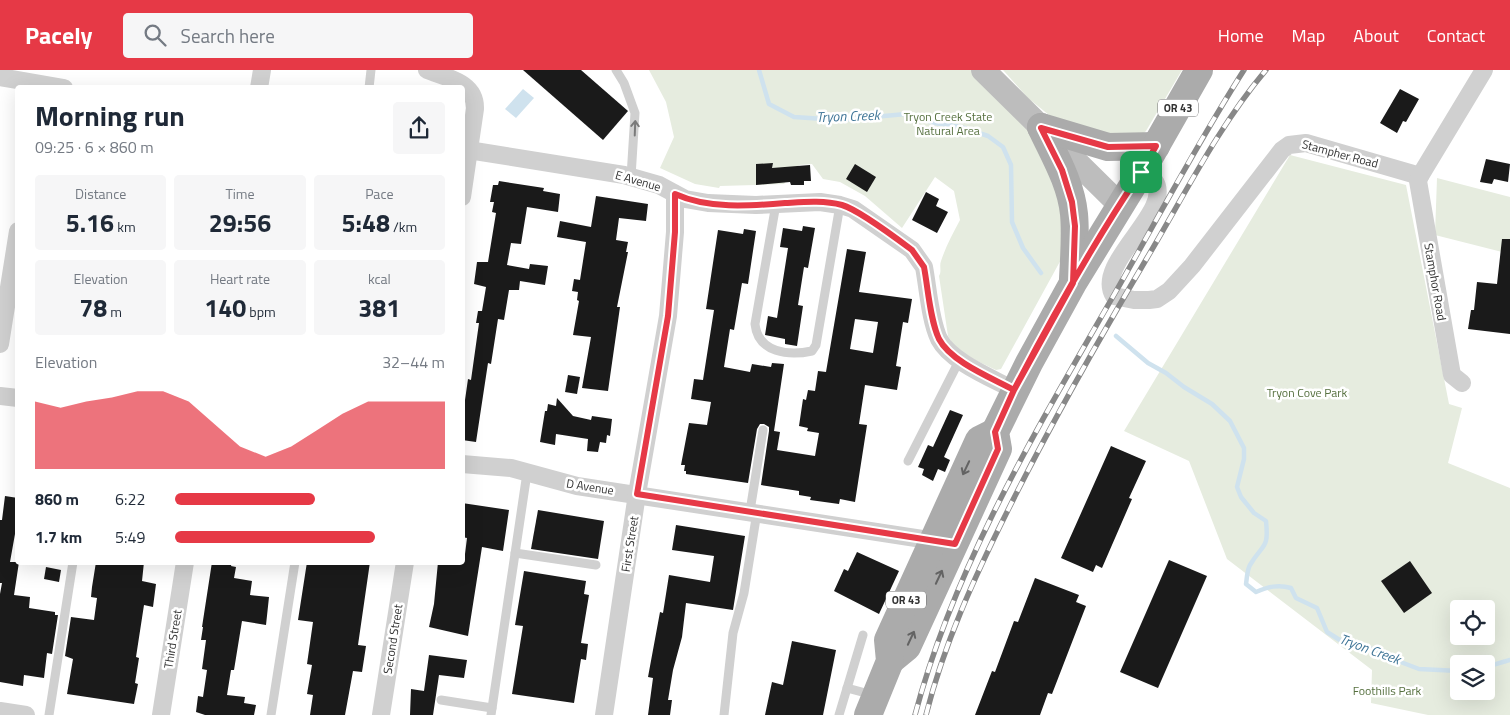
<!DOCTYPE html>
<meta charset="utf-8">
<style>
body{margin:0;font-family:"Titillium Web",sans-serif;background:#f6f6f7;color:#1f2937;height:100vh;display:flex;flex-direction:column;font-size:19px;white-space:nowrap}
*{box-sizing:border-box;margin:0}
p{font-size:16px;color:#747a83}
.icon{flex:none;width:28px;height:28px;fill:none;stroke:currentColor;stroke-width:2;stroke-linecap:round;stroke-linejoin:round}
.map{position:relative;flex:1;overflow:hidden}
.panel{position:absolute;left:15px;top:15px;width:450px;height:480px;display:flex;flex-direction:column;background:#fff;border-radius:5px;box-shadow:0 5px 20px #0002}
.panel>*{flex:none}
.controls{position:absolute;left:1450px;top:530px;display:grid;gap:10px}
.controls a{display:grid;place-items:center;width:45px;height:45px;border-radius:5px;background:#fff;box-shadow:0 5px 20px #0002;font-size:25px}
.pin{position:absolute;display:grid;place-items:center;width:42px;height:42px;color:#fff;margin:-21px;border-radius:10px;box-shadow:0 2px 8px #0006}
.round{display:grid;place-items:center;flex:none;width:52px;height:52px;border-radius:5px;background:#f6f6f7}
.summary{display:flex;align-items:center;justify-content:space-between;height:85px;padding:0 20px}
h1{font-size:28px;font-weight:700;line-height:38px}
.stats{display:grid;grid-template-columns:repeat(3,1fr);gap:8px;height:85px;padding:5px 20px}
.stats div{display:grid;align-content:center;border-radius:5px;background:#f6f6f7;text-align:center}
.stats b{font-size:25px;font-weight:700}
.stats small{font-size:14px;font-weight:400}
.stats p{font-size:14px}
.chart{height:140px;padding:10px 20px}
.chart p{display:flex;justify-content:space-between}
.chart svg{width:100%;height:90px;margin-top:5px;fill:#e63946;opacity:.7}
ul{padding:0 20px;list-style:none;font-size:16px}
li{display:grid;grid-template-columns:80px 60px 1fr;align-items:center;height:38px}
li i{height:12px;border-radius:6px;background:#e63946}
header{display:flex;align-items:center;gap:30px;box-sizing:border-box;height:70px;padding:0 25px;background:#e63946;color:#fff}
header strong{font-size:24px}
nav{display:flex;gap:28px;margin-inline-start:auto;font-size:18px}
.search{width:350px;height:45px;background:#f6f6f7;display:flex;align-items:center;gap:12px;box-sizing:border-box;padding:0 18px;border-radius:5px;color:#747a83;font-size:19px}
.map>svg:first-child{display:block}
.green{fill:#e6ecdf;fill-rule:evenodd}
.water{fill:#cfe2ee}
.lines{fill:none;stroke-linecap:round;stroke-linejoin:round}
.stream{stroke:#cfe2ee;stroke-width:4.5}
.building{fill:#1a1a1a;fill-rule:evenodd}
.lane{stroke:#d0d0d0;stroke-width:9}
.street{stroke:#d0d0d0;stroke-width:18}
.secondary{stroke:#bdbdbd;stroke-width:24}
.primary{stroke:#ababab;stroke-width:28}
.rail-casing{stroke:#888;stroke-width:5.5}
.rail{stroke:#fff;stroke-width:4;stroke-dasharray:11;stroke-linecap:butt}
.oneway{stroke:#7a7a7a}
.oneway2{stroke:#636363}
.route-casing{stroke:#fff;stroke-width:10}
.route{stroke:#e63946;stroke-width:6}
.labels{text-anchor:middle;stroke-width:5;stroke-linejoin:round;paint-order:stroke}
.shield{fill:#fff;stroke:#707070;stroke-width:1}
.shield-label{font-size:11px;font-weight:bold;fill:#333}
.park-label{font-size:12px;fill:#56703f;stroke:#fff}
.street-label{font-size:12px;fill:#333;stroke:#fff}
.water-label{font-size:14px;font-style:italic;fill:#3f7597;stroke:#fff}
</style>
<header>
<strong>Pacely</strong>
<div class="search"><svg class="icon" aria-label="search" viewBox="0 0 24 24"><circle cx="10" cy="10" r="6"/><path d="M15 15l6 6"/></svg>Search here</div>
<nav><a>Home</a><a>Map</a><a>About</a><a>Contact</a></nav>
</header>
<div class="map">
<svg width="1510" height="645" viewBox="0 0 1510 645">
<rect width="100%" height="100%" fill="#fff"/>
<!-- green -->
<g class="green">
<path d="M649,0H974L1029,59L1059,112L1063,186L1001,299L996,300C980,292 956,283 948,266L939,206C942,201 939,196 941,191C946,176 953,163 960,150L954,121L935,107L902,158L865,126L840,112L823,109L812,94L799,95L784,114L720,116L719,118L695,114L660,98L674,67L666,32Z"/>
<path d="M1003,0H1182L1146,61L1138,69L1060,54L1028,28Z"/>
<path d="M1290,85L1406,115L1449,334L1462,338L1448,393L1510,418V645H1428L1371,633L1372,600L1227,489L1189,391L1124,361ZM1459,539H1486V566H1459ZM1459,594H1486V621H1459Z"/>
<path d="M1437,108L1510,127V184L1435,165Z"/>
</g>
<!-- water -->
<path class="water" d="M523,19L534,28L516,48L505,39Z"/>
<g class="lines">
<!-- stream -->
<g class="stream">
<path d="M759,0L769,34L794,47L840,50L906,44L935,53L961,57L988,66L1003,77L1011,95L1012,152L1023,178L1041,203"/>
<path d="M1116,266L1148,293L1166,303L1184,317L1212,334L1230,351L1244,378V389L1237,417L1241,427L1254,443L1266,451C1269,480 1263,473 1250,495C1247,500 1247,508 1246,514L1256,522C1268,517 1278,514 1291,518L1296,528L1317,538L1327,562L1343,572L1384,582L1398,591L1419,599L1459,601"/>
<path d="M1486,597L1510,590"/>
</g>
</g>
<!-- building -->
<g class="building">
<path d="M523,0H581L628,41L603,70Z"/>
<path d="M1400,19L1419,29L1406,52L1403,51L1397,63L1380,53Z"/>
<path d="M1486,89L1510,94L1508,112L1494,109L1492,114L1480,112Z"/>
<path d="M773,93L772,98L810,95L811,111H804V115H791L790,112L756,115V94Z"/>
<path d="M855,94L876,107L867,122L846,109Z"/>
<path d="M499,111L544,118L543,121L560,124L558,142L527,137L521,174L511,173L507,195L529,199L530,194L548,196L545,215L520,211L519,220H509L504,250L498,249L491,294L488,293L476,372L462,370L464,337L468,309L471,310L479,253H476L478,241H482L486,217L474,214L477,192H488L496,143L492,142L494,132H490L493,115H498Z"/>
<path d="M926,122L939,129L936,136L948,142L937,163L912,150Z"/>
<path d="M596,126L648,134L646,151L619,148L616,170L628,172L626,182H628L617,237H620L608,321L582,318L591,267L573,265L579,231L577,230L578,222L572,221L574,209L580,210L586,172L557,167L560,151L591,157Z"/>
<path d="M803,156L815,158L808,198L804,197L798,235L803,236L797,276L785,274V269L765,265L768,246L777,248L788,178L780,177L783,158L802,161Z"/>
<path d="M744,159L756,161L748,214L742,213L734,260L730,259L724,297L750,302L752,294L771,297L772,293L784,294L774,361L780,362L777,380L815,386L819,363L807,361L808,358L799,356L803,329L806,330L808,320L815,321L818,301L826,302L847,179L866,182L859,222L912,229L908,253L903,252L896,296L901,297L897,320L865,315L859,354L867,355L855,432L840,429L839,434L810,430L811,427L799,425V421L761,415L769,361V357L764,354H760L757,359L748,413L686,404V401H684L685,395H681L689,353L707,355L711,332L691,329L694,309L703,310L714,240L706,239L718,160L743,164ZM855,249L878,252L873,283L850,279Z"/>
<path d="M1502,169H1510V264L1468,259L1471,240H1474L1477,212L1497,214Z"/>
<path d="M568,305L580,307L577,324L565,322Z"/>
<path d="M557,328L573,346L591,350L592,346L612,349L610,366L607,365L606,373L600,372L598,382L587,381L588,369L556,364L555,375L540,372L545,341H547L548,334L556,336Z"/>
<path d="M950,340L963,345L944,387L950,390L945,402L938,399L933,411L922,405L924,399L918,397L928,375L933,377Z"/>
<path d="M1111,376L1146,391L1129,428L1132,429L1102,498L1096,495L1093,502L1061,488Z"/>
<path d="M5,426L18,428V465L15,464L10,492H19L14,525L30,527L29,538L55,542V545H58L52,584L47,583L44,608L24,605L23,616L0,612V524L2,513H0V450H2Z"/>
<path d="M462,433L509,440L503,481L482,477L468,566L429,557L434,534L438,492H464L467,468L462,467Z"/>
<path d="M538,440L604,451L598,489L531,479Z"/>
<path d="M676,455L745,466L733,540L686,533L682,567L673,600L668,630H672L670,645H648L653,608L648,607L660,542L663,543L669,505L710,512L714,486L672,480Z"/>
<path d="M857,482L899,501L879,544L834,521L844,499L848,501Z"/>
<path d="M1169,490L1207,506L1158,618L1120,602Z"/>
<path d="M1410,491L1432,523L1404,543L1381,511Z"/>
<path d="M96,492H144L142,511L156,514L153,537L144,535L136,587L139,588L135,613L138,614L134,634L67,624L73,589L65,586L71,547L94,550L97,528L91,527L92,517Z"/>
<path d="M212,492H232L231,496L236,497L234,508L252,511L250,525L269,527L266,555L242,551L234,600H231L227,625L245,627L244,633L256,635L254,645H205L196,642L198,626L203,627L207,600L202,599L206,570H201L203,557H202Z"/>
<path d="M307,492H370L358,575L366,576L362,602L353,601L345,645H310L313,625L307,624L312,595L307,594L313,552L298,550Z"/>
<path d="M46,497L61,500L59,512L44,509Z"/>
<path d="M524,501L586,511L584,524L589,525L581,573L588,574L586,590L581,589L574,633L512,624L523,556L515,555Z"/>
<path d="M1035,508L1079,525L1076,532L1086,536L1052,624L1048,623L1040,645H975L992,601L995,602L1014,551L1018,552Z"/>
<path d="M792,571L836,580L823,645H765L772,612L783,615Z"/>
<path d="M429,585L467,590L464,608L439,605L433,645H410L411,619L424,621Z"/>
</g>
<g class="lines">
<!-- lane -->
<g class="lane">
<path d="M616,0L624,13L635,43L631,107"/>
<path d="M369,18L371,0"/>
<path d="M776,134L755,254C758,283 789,286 812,281L816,275L840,135"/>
<path d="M908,391L960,289"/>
<path d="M750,441L763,360"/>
<path d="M515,483L596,495"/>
<path d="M847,618L873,625"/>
<path d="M441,630L492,638"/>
<path d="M49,645L73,492"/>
<path d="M271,645L295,492"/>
<path d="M491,645L527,403"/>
<path d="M724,645L733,563L744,523L757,442"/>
<path d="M839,645L863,565"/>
</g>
<!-- street -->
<g class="street">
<path d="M427,0C447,8 476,12 475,39L462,127"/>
<path d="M0,7L64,18"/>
<path d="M259,18L262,0"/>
<path d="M462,79L624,105L659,115L685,129L708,133L756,135L820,132L840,135L853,139L912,180L924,197C928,218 930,250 939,269C951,292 992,308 1014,320"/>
<path d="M1141,102C1145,104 1151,107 1154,110C1176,140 1093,193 1114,226L1134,230H1149L1157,229L1169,221L1192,196L1282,80L1289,75L1306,73L1420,106L1484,0"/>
<path d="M1420,106L1418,111L1452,305L1462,313"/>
<path d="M0,274L18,161"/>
<path d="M0,326L18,328"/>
<path d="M462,394L511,398L577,416L942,472"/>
<path d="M0,641L26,645"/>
<path d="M161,645L185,492"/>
<path d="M381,645L405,492"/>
<path d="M604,645L637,424L668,246L675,162V124"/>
</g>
<!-- secondary -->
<path class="secondary" d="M983,0L1119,134"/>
<!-- primary -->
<g class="primary">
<path d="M1041,57C1054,85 1071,113 1074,144C1076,165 1074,188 1073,209"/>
<path d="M1041,57L1108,77L1156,76"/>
<path d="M890,591L907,577L998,379L995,362L1029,293L1073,213L1141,102L1199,0"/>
<path d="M868,645L890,591L888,570L979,370L995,362"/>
</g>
<defs>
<g id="rail">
<path d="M915,645C955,494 1038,357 1115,223C1158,148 1198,72 1244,0"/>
<path d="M926,645C944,574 974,508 1007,442C1050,355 1098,271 1147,188C1185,124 1218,57 1266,0"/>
</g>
</defs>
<!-- rail casing -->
<use href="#rail" class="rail-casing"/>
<!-- rail -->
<use href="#rail" class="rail"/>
</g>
<!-- one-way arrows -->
<defs><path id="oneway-shaft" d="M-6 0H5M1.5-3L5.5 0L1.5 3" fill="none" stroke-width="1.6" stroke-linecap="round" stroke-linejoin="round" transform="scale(1.25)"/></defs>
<use class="oneway" href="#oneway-shaft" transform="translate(635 58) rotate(-88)"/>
<g class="oneway2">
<use href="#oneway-shaft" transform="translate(966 398) rotate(115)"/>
<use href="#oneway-shaft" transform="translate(939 507) rotate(-65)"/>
<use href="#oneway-shaft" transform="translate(911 568) rotate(-65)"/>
</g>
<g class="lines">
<defs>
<path id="route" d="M1141,102C1094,172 1053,245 1014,320C992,308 951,292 939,269C930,250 928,218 924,197L912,180C896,168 859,140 842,135C823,130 803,132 785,133C749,136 708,139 675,124V162L668,246L637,424L955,474L998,379L995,362L1014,320L1073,213L1075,156L1072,132L1062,100L1041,58L1108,77L1156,76L1141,102"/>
</defs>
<!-- route casing -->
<use href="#route" class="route-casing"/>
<!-- route -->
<use href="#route" class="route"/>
</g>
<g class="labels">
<!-- shield labels -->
<g class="shield">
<rect x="1158" y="29.5" width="40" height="17" rx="4"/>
<rect x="886" y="521.5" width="40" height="17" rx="4"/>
</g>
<g class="shield-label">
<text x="1178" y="42">OR 43</text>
<text x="906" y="534">OR 43</text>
</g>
<!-- park labels -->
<g class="park-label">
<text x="948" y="51">Tryon Creek State<tspan x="948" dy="14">Natural Area</tspan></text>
<text x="1307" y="327">Tryon Cove Park</text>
<text x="1387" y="625">Foothills Park</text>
</g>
<!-- street labels -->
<g class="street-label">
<text transform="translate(1340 84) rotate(15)" y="4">Stampher Road</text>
<text transform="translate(638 111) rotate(16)" y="4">E Avenue</text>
<text transform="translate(1435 212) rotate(80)" y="4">Stamphor Road</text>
<text transform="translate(590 417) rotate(9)" y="4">D Avenue</text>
<text transform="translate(630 474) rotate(-81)" y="4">First Street</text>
<text transform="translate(173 569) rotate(-81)" y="4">Third Street</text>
<text transform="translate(393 569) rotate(-81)" y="4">Second Street</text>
</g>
<!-- water labels -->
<g class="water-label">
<text transform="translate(848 46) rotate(-2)" y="5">Tryon Creek</text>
<text transform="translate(1370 579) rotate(20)" y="5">Tryon Creek</text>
</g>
</g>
</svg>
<div class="controls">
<a><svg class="icon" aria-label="locate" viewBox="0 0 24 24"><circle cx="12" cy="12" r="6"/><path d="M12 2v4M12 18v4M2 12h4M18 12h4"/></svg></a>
<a><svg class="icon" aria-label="layers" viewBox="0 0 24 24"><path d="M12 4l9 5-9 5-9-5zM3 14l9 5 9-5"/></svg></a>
</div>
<div class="pin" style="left:1141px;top:102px;background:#1e9e55"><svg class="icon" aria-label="arrive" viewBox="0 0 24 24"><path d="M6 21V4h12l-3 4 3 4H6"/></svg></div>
<section class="panel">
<div class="summary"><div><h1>Morning run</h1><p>09:25 · 6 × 860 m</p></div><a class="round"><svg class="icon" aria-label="share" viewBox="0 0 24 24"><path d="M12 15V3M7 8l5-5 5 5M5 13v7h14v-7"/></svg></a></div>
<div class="stats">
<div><p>Distance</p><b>5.16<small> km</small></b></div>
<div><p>Time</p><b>29:56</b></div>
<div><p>Pace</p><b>5:48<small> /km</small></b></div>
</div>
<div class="stats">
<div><p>Elevation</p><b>78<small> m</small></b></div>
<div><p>Heart rate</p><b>140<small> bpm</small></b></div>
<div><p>kcal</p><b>381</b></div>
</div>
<div class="chart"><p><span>Elevation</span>32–44 m</p>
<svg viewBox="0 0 160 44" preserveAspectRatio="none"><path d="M0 44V11L10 14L20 11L30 9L40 6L50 6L60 11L70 22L80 33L90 38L100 33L110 25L120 17L130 11L140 11L150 11L160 11V44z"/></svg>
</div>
<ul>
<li><b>860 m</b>6:22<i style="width:52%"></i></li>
<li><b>1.7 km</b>5:49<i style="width:74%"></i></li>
</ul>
</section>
</div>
